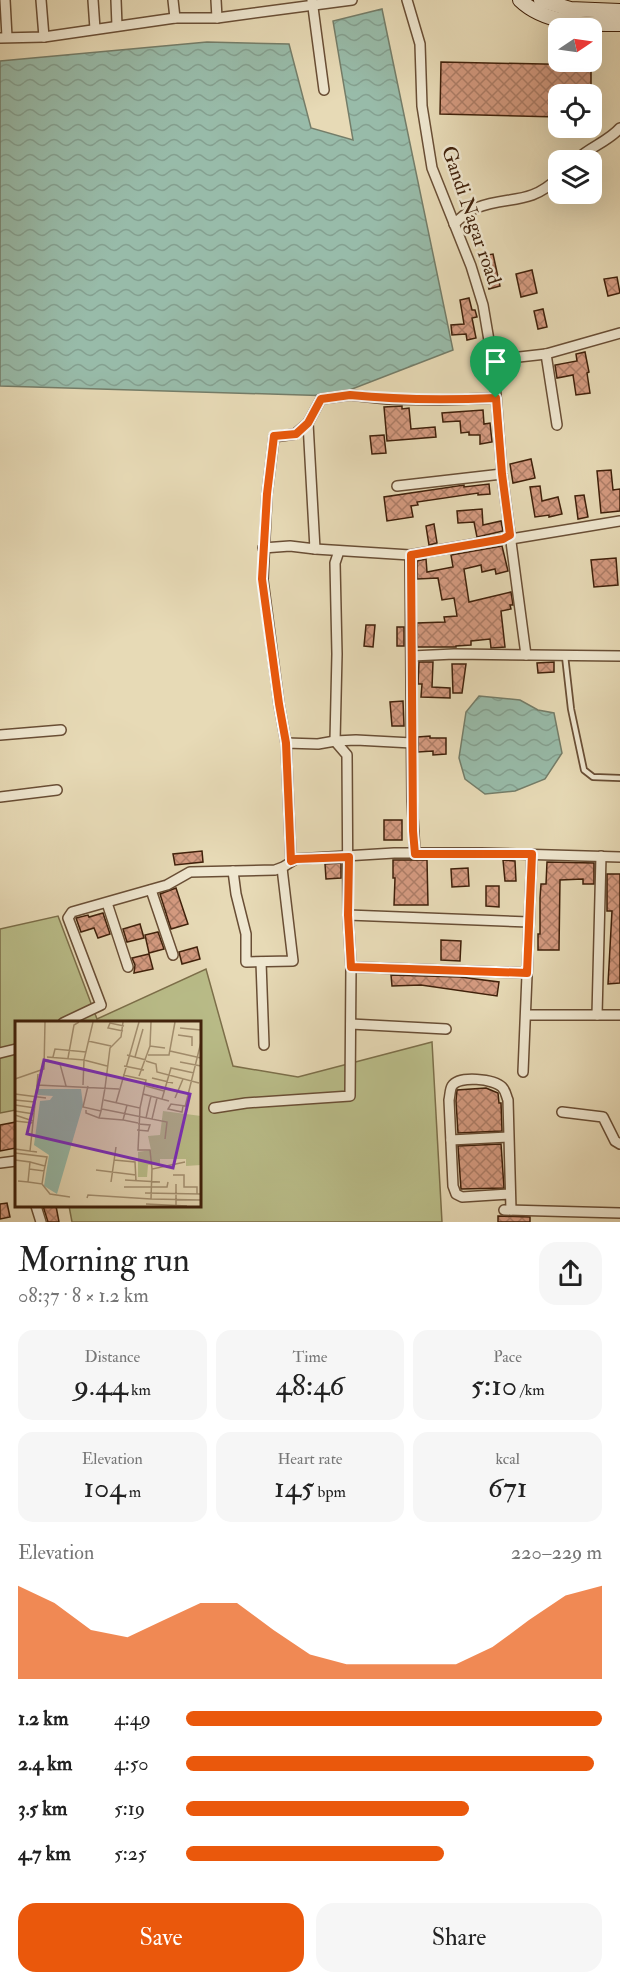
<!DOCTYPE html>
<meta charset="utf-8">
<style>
body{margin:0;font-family:"IM FELL Double Pica",serif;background:#f6f6f6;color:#222;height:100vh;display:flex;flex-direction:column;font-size:22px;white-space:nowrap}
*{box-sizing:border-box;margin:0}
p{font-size:20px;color:#767676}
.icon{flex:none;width:33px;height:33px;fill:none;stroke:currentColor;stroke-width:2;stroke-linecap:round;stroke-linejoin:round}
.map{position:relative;height:1222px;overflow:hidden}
.details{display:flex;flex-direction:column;background:#fff;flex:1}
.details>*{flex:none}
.needle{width:39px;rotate:77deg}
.controls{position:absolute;left:548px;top:18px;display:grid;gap:12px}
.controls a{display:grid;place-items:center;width:54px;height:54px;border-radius:12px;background:#fff;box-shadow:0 6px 24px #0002;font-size:30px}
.pin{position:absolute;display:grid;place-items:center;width:51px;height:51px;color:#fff;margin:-62px -26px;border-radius:50% 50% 50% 0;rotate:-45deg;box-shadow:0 0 6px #0007}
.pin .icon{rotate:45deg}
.round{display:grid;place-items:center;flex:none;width:63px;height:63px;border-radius:18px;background:#f6f6f6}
.overview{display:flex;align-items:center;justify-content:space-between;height:102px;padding:0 18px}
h1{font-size:33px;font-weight:600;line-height:45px}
.metrics{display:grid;grid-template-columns:repeat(3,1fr);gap:9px;height:102px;padding:6px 18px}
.metrics div{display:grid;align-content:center;border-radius:15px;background:#f6f6f6;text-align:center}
.metrics b{font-size:30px;font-weight:600}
.metrics small{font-size:16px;font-weight:400}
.metrics p{font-size:16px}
.chart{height:168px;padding:12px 18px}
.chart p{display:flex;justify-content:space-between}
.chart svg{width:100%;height:108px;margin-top:6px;fill:#ea580c;opacity:.7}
.cta{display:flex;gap:12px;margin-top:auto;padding:12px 18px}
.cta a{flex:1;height:69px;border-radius:18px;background:#ea580c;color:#fff;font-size:24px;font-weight:600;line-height:69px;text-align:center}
.cta a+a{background:#f6f6f6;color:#222}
ul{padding:0 18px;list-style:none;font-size:20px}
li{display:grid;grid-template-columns:96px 72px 1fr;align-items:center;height:45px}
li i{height:15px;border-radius:8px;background:#ea580c}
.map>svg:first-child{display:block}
.grass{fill:#babe8a;stroke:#7c6f4a;stroke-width:1.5}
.water{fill:url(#water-waves);stroke:#747d69;stroke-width:1.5}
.building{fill:url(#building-cross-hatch);stroke:#3f200a;stroke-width:1.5}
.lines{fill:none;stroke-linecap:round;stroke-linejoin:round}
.lane-casing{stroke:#694e35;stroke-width:8}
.street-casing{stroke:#694e35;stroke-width:12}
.secondary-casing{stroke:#3f200a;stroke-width:16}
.lane{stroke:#efe7d0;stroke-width:4.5}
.street{stroke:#efe7d0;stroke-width:9}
.secondary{stroke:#efe7d0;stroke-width:14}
.route-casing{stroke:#fff;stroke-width:12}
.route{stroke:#ea580c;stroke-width:8}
.labels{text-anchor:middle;stroke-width:5;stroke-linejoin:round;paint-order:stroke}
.street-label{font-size:20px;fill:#3f200a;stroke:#efe7d0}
.inset-road{fill:none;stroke:#a49071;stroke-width:1.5}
.view{fill:#7b2cbf;fill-opacity:0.15;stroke:#7b2cbf;stroke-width:3}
.inset-edge{fill:none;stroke:#3f200a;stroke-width:3}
</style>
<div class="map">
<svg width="620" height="1222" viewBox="0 0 620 1222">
<defs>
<pattern id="water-waves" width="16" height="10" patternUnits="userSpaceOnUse" patternTransform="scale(1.5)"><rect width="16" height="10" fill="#98bba9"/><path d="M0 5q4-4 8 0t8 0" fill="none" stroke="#84a090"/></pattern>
<pattern id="building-cross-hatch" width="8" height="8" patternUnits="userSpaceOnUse" patternTransform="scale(1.5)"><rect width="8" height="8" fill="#d49a80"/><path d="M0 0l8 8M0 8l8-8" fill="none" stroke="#ad7d67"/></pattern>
</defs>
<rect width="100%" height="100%" fill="#e7dab6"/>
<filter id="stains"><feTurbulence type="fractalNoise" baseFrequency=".00333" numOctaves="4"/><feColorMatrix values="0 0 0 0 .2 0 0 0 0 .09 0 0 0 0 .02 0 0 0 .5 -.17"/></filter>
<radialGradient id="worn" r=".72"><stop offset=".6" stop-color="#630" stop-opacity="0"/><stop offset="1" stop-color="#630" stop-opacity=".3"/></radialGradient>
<!-- grass -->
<path class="grass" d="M58,916L97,1019L206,969L233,1066L298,1077L432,1042L442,1222H72L69,1206H200V1023H16V1110L0,1113V929Z"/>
<!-- water -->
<g class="water">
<path d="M382,9L453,350L334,396L0,386V61L207,42L289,44L311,128L353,140L333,21Z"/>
<path d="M479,696L520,700L538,710L554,713L562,753L545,779L515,791L485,794L465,779L459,758L466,712Z"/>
</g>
<!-- building -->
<g class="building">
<path d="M441,62L591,65V94H558V117L440,114Z"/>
<path d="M493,254L500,286L489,289L482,256Z"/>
<path d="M532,270L537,293L521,297L516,274Z"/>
<path d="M617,277L620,293L608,296L604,279Z"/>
<path d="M469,298L472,310H475L477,317L472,318L476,338L467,340L466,334L452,335L451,325L464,324L460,300Z"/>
<path d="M543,309L547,327L538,329L534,311Z"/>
<path d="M585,352L589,372L587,373L590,393L576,395L573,375L557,378L555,365L577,361L576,354Z"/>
<path d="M402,406V409L409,408L411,429L435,427L436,437L387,441L384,407Z"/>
<path d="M483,410L484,424L490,423L492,442L480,444V435H469V432L461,433L460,421L443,422L442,413Z"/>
<path d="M384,435L386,453L372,454L370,436Z"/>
<path d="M531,459L535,478L513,483L510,464Z"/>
<path d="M611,470L613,490L620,489V511L601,513L597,471Z"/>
<path d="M489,484L490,494L478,495V493L417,502L418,505L411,506L413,517L387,521L384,497L464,485V487Z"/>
<path d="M540,486L542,501L558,497L562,514L549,517V515L535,517L530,487Z"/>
<path d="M584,495L588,517L578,519L575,496Z"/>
<path d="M482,509L483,525L501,521L503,531L477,537L474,522L458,523L457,511Z"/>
<path d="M434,524L437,543L429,545L426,526Z"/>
<path d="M502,546L508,571L496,574L495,569L482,572L481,565L464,569L469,602L511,592L513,605H510L511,609L501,611L505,647L491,648L490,639L471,641V645L456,646V647H417V623L445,622L444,617L457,616L454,598L442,600L438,578L417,579V561L426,559L427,572L453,567L451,555Z"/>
<path d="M616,558L618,585L594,587L591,560Z"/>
<path d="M366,625H375L373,647L364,646Z"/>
<rect x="397" y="627" width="7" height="19"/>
<path d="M419,662H433L432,687L450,688V698L421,697L422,684H418Z"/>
<path d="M554,662V672L538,673L537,663Z"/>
<path d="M452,664H466L462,693H453Z"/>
<path d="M403,701L404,726H392L390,702Z"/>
<path d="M430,736V738H446V754L433,755V751L418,752V737Z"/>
<rect x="384" y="820" width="18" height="20"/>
<path d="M202,851L203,862L175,865L173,854Z"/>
<path d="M393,860H427L428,905H394L395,878H393Z"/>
<path d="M503,860L515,861L516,881H505Z"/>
<path d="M547,862L594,863V884H583V879L560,880L559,950H538V934H540V898L541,884H546Z"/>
<path d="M341,863V878L326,879L325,864Z"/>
<path d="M468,868L469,886L452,887L451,869Z"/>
<path d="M607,874H620V983L608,984L612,911H607Z"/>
<path d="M486,886H499V907L486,906Z"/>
<path d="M176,888L188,924L171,929L160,894Z"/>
<path d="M103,913L110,934L98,938L94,928L81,932L76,918L88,915L89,917Z"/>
<path d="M140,924L144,938L127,942L123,929Z"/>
<path d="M158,932L164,949L149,953L145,935Z"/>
<path d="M441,940L461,941L460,961L441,960Z"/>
<path d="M197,947L200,959L182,964L179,952Z"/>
<path d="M149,954L153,969L134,973L135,965L132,958Z"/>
<path d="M391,975L460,977L499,982L497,996L421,985L392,986Z"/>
<path d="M486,1088L498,1093L499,1103H501L502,1131L458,1133L456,1101L457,1090Z"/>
<path d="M16,1122V1148L0,1151V1125Z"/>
<path d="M501,1144L504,1188L461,1189L458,1146Z"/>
<path d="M7,1203L10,1217L0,1219V1204Z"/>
<path d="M43,1206H56L59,1222H48Z"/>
<path d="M498,1216L530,1217V1222H498Z"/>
</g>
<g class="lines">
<defs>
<path id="lane" d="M565,656L571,709L584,770L593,777L620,778"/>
<g id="street">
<path d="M5,0L7,37"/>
<path d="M41,0L44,37"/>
<path d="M93,0L95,29"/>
<path d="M116,0L117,26"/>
<path d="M173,0L175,18"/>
<path d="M216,0L217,18"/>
<path d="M312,0L324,90"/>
<path d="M407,0L420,44L422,106L432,168L471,266L483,305L494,370L502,474L526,655"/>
<path d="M0,38L44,37L175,18H217L352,0"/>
<path d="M576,160C590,147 609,141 620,128"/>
<path d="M454,224C461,218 467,211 476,208C509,195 529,206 558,178"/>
<path d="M546,354L557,425"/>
<path d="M493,360L546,354L620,333"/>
<path d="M397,486L502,474"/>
<path d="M511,539L620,521"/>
<path d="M263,548L290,546L315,549L308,423L321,399L350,395L387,399L440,400L496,398"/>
<path d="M315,549L410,555L503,539L510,535"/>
<path d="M412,656L454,654L620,656"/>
<path d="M0,735L61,730"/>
<path d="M286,743L279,704L263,580L267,494L274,437L295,434L308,423"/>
<path d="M0,797L57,790"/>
<path d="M415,853H481L620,857"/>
<path d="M291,861L286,743L318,744L335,741L356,740L412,743"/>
<path d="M233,871L236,894L246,934V962L293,961L282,868"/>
<path d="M151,890L173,955"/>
<path d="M107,903L128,967"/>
<path d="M348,915L529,922"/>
<path d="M261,962L264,1045"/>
<path d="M351,967L527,973"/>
<path d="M526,1015H620"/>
<path d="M597,1015L601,856"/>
<path d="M63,1023L101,1005L68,918L72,912L167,885L190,872L275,870L283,867L296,859L394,853H415L412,801L410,555"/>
<path d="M351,1024L446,1029"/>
<path d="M0,1053L16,1049"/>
<path d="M523,1072L532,854"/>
<path d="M214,1108L246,1103L350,1096L351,967L348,915L347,755L335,741L337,654L335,563L339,551"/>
<path d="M562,1112L603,1117L615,1141L620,1144"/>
<path d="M451,1140L508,1137"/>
<path d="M0,1163L16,1161"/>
<path d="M509,1194L462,1197L456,1194L453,1186L449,1100C450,1096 450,1089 452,1086C459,1075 494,1079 502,1087C506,1091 506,1096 508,1100L511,1210"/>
<path d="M36,1206L41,1222"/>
<path d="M504,1210L620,1213"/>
</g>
<g id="secondary">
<path d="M520,0C546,25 587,24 620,24"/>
<path d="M541,0L570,9L620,11"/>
</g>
</defs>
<!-- lane casing -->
<use href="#lane" class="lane-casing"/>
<!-- street casing -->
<use href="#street" class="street-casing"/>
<!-- secondary casing -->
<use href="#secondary" class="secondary-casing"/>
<!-- lane -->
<use href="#lane" class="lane"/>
<!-- street -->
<use href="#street" class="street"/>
<!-- secondary -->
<use href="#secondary" class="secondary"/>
</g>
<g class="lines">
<defs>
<path id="route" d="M350,395C399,400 447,400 496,398L502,474L510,535L503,539L411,555L413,831L415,854H532L527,973L351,967L348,915L349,857L296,859L291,861L286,743L279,704L262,579L267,494L274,436L296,434L308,423L321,399Z"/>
</defs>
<!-- route casing -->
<use href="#route" class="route-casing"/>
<!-- route -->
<use href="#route" class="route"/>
</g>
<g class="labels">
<!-- street labels -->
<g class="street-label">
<text transform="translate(472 215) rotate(71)" y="7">Gandi Nagar road</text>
</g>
</g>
<!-- overview -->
<g transform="translate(15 1021)">
<rect width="186" height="186" fill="#e7dab6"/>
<path d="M148,90L186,95V144L171,145V138H145V144H133L132,156H123V131L136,129L133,115L145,114Z" fill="#babe8a"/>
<path d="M23,68H66L68,84L42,173L29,165L34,134L19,124L25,80L35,79L38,75L23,74Z" fill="#98bba9"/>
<path class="inset-road" d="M165,7L186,9M108,10L93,7L95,2L109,5M163,14L177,16V25M73,20L96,25M135,25L136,1M155,30L186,37M112,34L131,39M133,34H154L160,1M32,36L69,39L78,1M38,36L40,28L71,31M120,36L128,8M53,37L59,4L64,1M32,39L45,43L51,65M131,40L141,43L142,51L184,62M165,41L186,45M109,45L129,49M23,53L22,64L104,68M108,54L131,59L125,87M124,55L135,25L150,27M137,57L158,62M0,58L29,48L30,1M68,64L69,39L92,45M73,65L68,86L86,90L84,97M131,65L149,70M90,67L95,27L106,16L108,1M0,73L31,77M128,73L154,80M160,77L168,58M147,78L156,47L179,52M0,79L20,81M89,79L125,87L123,129H135L137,148M101,82L124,1M0,84L20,87M112,84L108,99L123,102M168,85L167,91L153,88L156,83L170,85M170,86L186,21M87,88L152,101L150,118M71,89V92L84,97L108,99M0,90L19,93M86,90L90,67M0,94L18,100M131,97L136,75M137,98L142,77M0,100L18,102M122,109L133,110L135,104L123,103M0,128L22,131M15,130L22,64M0,132L32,136L30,145M0,139L15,141L13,161L3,160M99,139L120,141L121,160M170,141L137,148L136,178L186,179M14,148L29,150L30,145L15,141M81,149L121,154M158,154H169V166H182V173M110,159L145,161M13,161L27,163L29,150M96,161L101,126M27,163L35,173L55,176M109,166H152L153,161M130,172L186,173M72,177L73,174L136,178M131,183L172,185M161,185V163"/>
<path class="view" d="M29,39L175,73L158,147L12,113Z"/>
<rect width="186" height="186" class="inset-edge"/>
</g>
<rect width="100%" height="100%" filter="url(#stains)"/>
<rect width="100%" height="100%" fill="url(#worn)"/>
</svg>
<div class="controls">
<a><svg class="needle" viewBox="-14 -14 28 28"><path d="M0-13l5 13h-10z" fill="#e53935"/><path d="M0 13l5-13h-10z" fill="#767676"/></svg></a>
<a><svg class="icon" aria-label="locate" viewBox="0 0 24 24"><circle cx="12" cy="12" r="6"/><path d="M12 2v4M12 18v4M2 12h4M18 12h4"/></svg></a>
<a><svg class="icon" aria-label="layers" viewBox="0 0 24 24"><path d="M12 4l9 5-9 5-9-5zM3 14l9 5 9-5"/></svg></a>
</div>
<div class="pin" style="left:496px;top:398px;background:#1e9e55"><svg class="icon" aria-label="arrive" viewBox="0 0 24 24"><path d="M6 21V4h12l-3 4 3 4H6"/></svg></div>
</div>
<section class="details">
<div class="overview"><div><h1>Morning run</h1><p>08:37 · 8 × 1.2 km</p></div><a class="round"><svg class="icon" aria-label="share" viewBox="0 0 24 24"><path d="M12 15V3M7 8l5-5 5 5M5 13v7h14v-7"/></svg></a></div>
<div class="metrics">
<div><p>Distance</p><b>9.44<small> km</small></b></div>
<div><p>Time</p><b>48:46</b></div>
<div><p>Pace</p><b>5:10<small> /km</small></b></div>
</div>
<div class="metrics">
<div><p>Elevation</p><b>104<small> m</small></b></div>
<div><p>Heart rate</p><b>145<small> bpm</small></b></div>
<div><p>kcal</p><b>671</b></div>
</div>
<div class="chart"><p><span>Elevation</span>220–229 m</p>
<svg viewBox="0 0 160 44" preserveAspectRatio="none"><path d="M0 44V6L10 13L20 24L30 27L40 20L50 13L60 13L70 24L80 34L90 38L100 38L110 38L120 38L130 31L140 20L150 10L160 6V44z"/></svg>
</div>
<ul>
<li><b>1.2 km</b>4:49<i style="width:100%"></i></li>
<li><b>2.4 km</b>4:50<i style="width:98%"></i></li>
<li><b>3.5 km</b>5:19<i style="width:68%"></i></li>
<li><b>4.7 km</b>5:25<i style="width:62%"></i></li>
</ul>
<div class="cta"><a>Save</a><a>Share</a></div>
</section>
